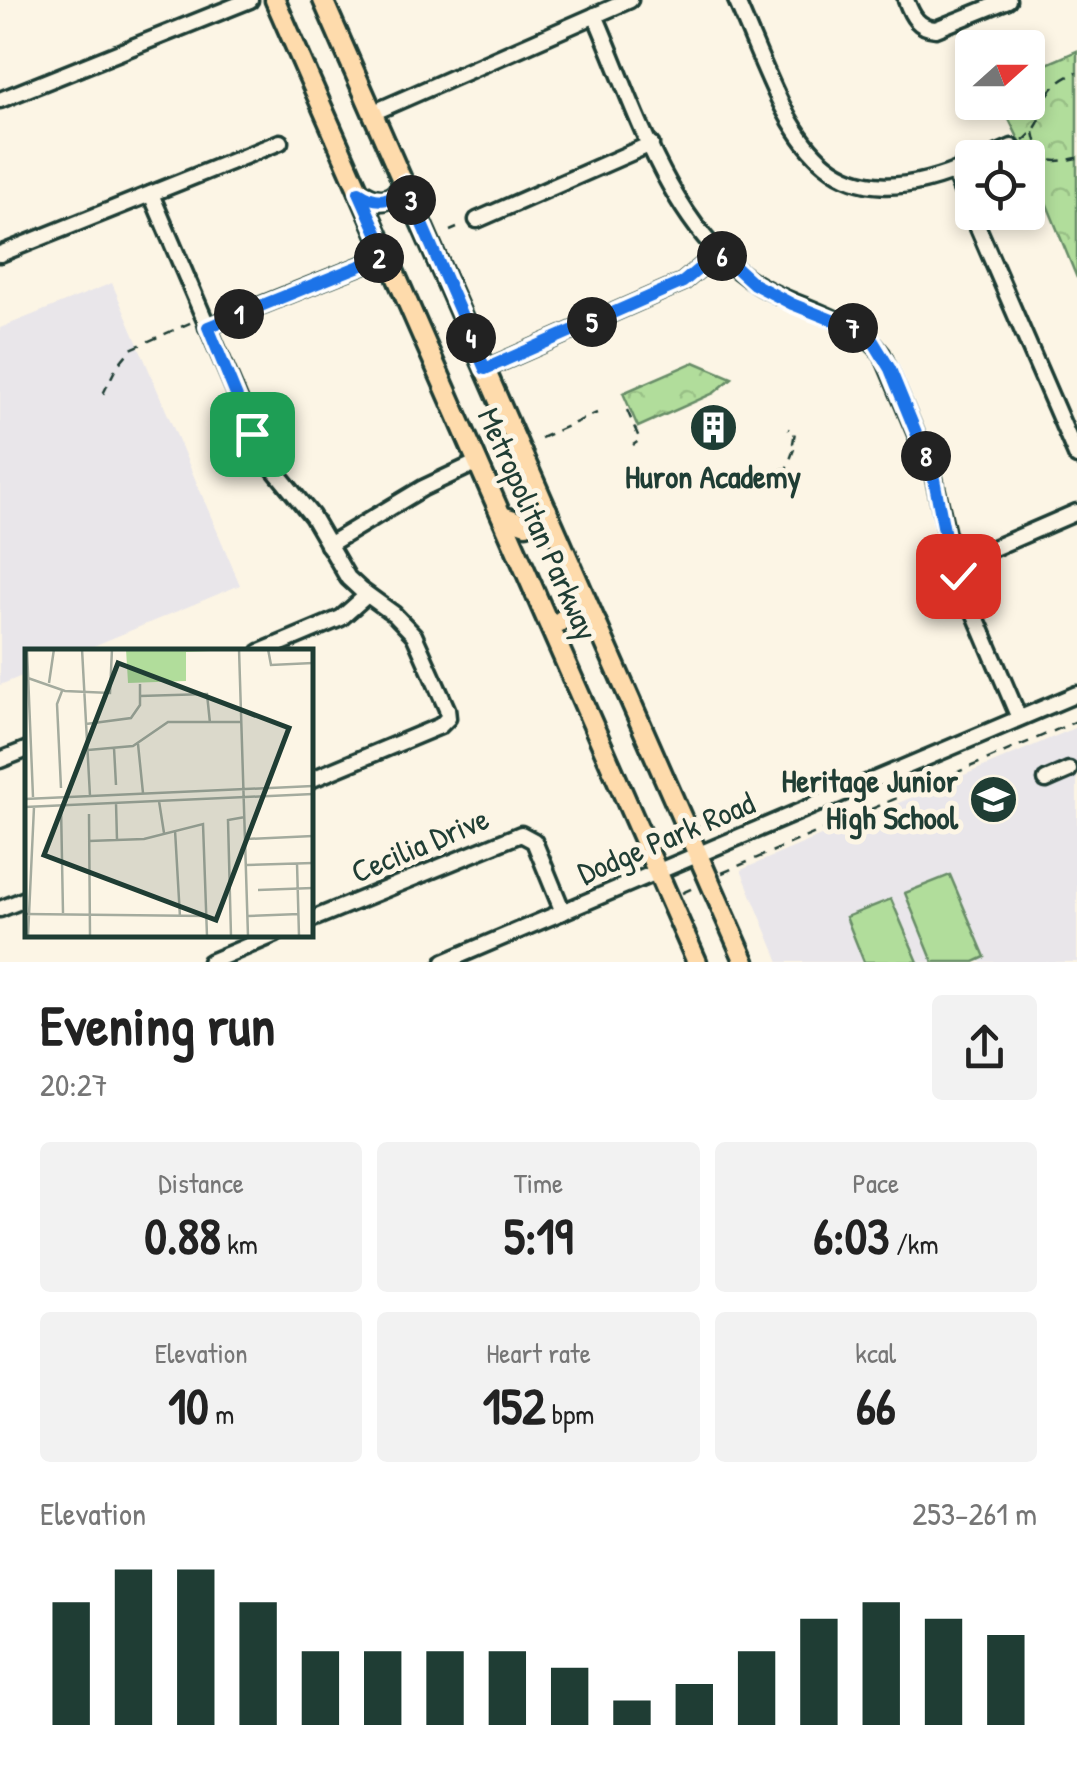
<!DOCTYPE html>
<meta charset="utf-8">
<style>
body{margin:0;font-family:"Patrick Hand",sans-serif;background:#f2f2f2;color:#222;height:100vh;display:flex;flex-direction:column;font-size:38px;white-space:nowrap}
*{box-sizing:border-box;margin:0}
p{font-size:32px;color:#767676}
.icon{flex:none;width:55px;height:55px;fill:none;stroke:currentColor;stroke-width:2;stroke-linecap:round;stroke-linejoin:round}
.map{position:relative;height:962px;overflow:hidden}
.drawer{display:flex;flex-direction:column;background:#fff;flex:1}
.drawer>*{flex:none}
.needle{width:65px;rotate:69deg}
.controls{position:absolute;left:955px;top:30px;display:grid;gap:20px}
.controls a{display:grid;place-items:center;width:90px;height:90px;border-radius:10px;background:#fff;box-shadow:0 5px 15px #0003;font-size:50px}
.pin{position:absolute;display:grid;place-items:center;width:85px;height:85px;color:#fff;margin:-42px;border-radius:20px;box-shadow:0 5px 15px #0006}
.km{position:absolute;width:50px;height:50px;margin:-25px;border-radius:50%;background:#222;color:#fff;font-size:28px;line-height:50px;text-align:center}
.round{display:grid;place-items:center;flex:none;width:105px;height:105px;border-radius:10px;background:#f2f2f2}
.overview{display:flex;align-items:center;justify-content:space-between;height:170px;padding:0 40px}
h1{font-size:55px;font-weight:800;line-height:75px}
.figures{display:grid;grid-template-columns:repeat(3,1fr);gap:15px;height:170px;padding:10px 40px}
.figures div{display:grid;align-content:center;border-radius:10px;background:#f2f2f2;text-align:center}
.figures b{font-size:50px;font-weight:800}
.figures small{font-size:28px;font-weight:400}
.figures p{font-size:28px}
.chart{height:280px;padding:20px 40px}
.chart p{display:flex;justify-content:space-between}
.chart svg{width:100%;height:180px;margin-top:10px;stroke:#1f3d34;stroke-width:6}
.map>svg:first-child{display:block}
.built{fill:#e9e6ea}
.park{fill:url(#park-crowns);stroke:#688d68;stroke-width:2.5}
.garden{fill:#b1dd9b;stroke:#688d68;stroke-width:2.5}
.lines{fill:none;stroke-linecap:round;stroke-linejoin:round}
.minor-casing{stroke:#1f3d34;stroke-width:21}
.major-casing{stroke:#1f3d34;stroke-width:25}
.path{stroke:#1f3d34;stroke-width:2.5;stroke-dasharray:10 8;stroke-linecap:butt}
.minor{stroke:#fcf5e5;stroke-width:14}
.major{stroke:#fedbac;stroke-width:18}
.route-casing{stroke:#fff;stroke-width:20}
.route{stroke:#1a73e8;stroke-width:12}
.labels{text-anchor:middle;stroke-width:10;stroke-linejoin:round;paint-order:stroke}
.poi-label{font-size:32px;font-weight:bold;fill:#1f3d34;stroke:#fcf5e5}
.street-label{font-size:32px;fill:#1f3d34;stroke:#fcf5e5}
.inset-road{fill:none;stroke:#a4ab9e;stroke-width:2.5}
.view{fill:#1f3d34;fill-opacity:0.15;stroke:#1f3d34;stroke-width:5}
.inset-edge{fill:none;stroke:#1f3d34;stroke-width:5}
</style>
<div class="map">
<svg width="1077" height="962" viewBox="0 0 1077 962">
<defs>
<pattern id="park-crowns" width="20" height="18" patternUnits="userSpaceOnUse" patternTransform="scale(2.5)"><rect width="20" height="18" fill="#b1dd9b"/><path d="M2 6a3 3 0 1 1 6 0M12 15a3 3 0 1 1 6 0" fill="none" stroke="#98bf86"/></pattern>
</defs>
<rect width="100%" height="100%" fill="#fcf5e5"/>
<filter id="ink" filterUnits="userSpaceOnUse"><feTurbulence type="fractalNoise" baseFrequency=".01" numOctaves="2"/><feDisplacementMap in="SourceGraphic" scale="20" xChannelSelector="R" yChannelSelector="G"/><feConvolveMatrix kernelMatrix="1 2 1 2 8 2 1 2 1" color-interpolation-filters="sRGB"/></filter>
<g filter="url(#ink)">
<!-- built -->
<g class="built">
<path d="M112,283L240,585L79,652H28L27,674L0,685V328Z"/>
<path d="M1077,727V962H779L741,870Z"/>
</g>
<!-- park -->
<g class="park">
<path d="M1077,51V278L1028,158L1001,103L1028,102V72Z"/>
<path d="M694,362L732,378L714,393L638,427L623,393Z"/>
</g>
<!-- garden -->
<g class="garden">
<path d="M950,875L985,957L974,962H933L905,893Z"/>
<path d="M891,899L918,962H864L846,917Z"/>
</g>
<g class="lines">
<defs>
<g id="minor">
<path d="M736,0C789,120 812,235 972,164"/>
<path d="M906,0C912,16 918,28 936,29L1008,0"/>
<path d="M595,15C633,102 668,223 749,279C789,307 853,315 882,354L933,474L954,565L1019,718"/>
<path d="M0,100L250,0"/>
<path d="M372,113L630,0"/>
<path d="M987,158L1012,147"/>
<path d="M954,172L1077,457"/>
<path d="M151,194L263,456L312,516L348,578L361,590L394,614L414,635L447,709L448,718L440,726L310,780"/>
<path d="M477,220L651,144"/>
<path d="M0,254L280,142"/>
<path d="M207,327L387,255"/>
<path d="M485,369L683,282L719,252"/>
<path d="M328,545L423,488L478,462"/>
<path d="M954,565L1077,512"/>
<path d="M260,652L341,618L367,595"/>
<path d="M0,760L28,749"/>
<path d="M1046,780L1069,770"/>
<path d="M0,909L28,898"/>
<path d="M310,920L521,834L534,841L563,912"/>
<path d="M210,962L276,934"/>
<path d="M444,962L1077,694"/>
</g>
<g id="major">
<path d="M275,0L697,962"/>
<path d="M323,0L745,962"/>
<path d="M359,191C377,204 393,204 403,183"/>
<path d="M502,516L526,524L547,510"/>
<path d="M551,628L570,614L583,616L597,624"/>
</g>
</defs>
<!-- minor casing -->
<use href="#minor" class="minor-casing"/>
<!-- major casing -->
<use href="#major" class="major-casing"/>
<!-- path -->
<g class="path">
<path d="M1034,132C1040,163 1048,164 1077,158"/>
<path d="M1023,141C1057,113 1028,94 1077,72"/>
<path d="M1021,144L1037,149"/>
<path d="M450,231L457,228"/>
<path d="M103,394L117,366L131,349L192,322"/>
<path d="M627,410L640,440L633,445"/>
<path d="M541,438L597,413"/>
<path d="M709,445L707,433L714,436L715,445"/>
<path d="M775,471L787,468"/>
<path d="M784,475L796,444L793,443L795,432L788,429"/>
<path d="M722,873L1077,721"/>
<path d="M682,893L697,886"/>
</g>
<!-- minor -->
<use href="#minor" class="minor"/>
<!-- major -->
<use href="#major" class="major"/>
</g>
</g>
<g class="lines" filter="url(#ink)">
<defs>
<path id="route" d="M252,434L208,327L387,255L359,192C377,204 393,203 404,183L485,369L683,282L719,252L754,284L792,304L855,329L873,341L890,369L933,474L946,541L958,576"/>
</defs>
<!-- route casing -->
<use href="#route" class="route-casing"/>
<!-- route -->
<use href="#route" class="route"/>
</g>
<!-- icons -->
<defs>
<symbol id="building-disc" viewBox="-11 -11 22 22"><circle r="9.5" fill="#1f3d34" stroke="#fcf5e5"/><path d="M-4-6H4V6H1V3H-1V6H-4ZM-2.5-4.3h1.7v1.8h-1.7ZM.8-4.3h1.7v1.8H.8ZM-2.5-1h1.7V.8h-1.7ZM.8-1h1.7V.8H.8Z" fill="#fff"/></symbol>
<symbol id="school-disc" viewBox="-11 -11 22 22"><circle r="9.5" fill="#1f3d34" stroke="#fcf5e5"/><path d="M0-5L7-2L0 1L-7-2ZM-4 1L0 2.5L4 1V4Q0 6-4 4Z" fill="#fff"/></symbol>
</defs>
<g fill-rule="evenodd">
<use href="#building-disc" x="686" y="400" width="55" height="55"/>
<use href="#school-disc" x="966" y="772" width="55" height="55"/>
</g>
<g class="labels">
<!-- poi labels -->
<g class="poi-label">
<text x="713" y="488">Huron Academy</text>
<text x="958" y="792" text-anchor="end">Heritage Junior<tspan x="958" dy="37">High School</tspan></text>
</g>
<!-- street labels -->
<g class="street-label">
<text transform="translate(538 524) rotate(66)" y="11">Metropolitan Parkway</text>
<text transform="translate(666 838) rotate(-23)" y="11">Dodge Park Road</text>
<text transform="translate(420 845) rotate(-23)" y="11">Cecilia Drive</text>
</g>
</g>
<!-- overview -->
<g transform="translate(25 649)">
<rect width="288" height="288" fill="#fcf5e5"/>
<path d="M101,0L210,1L161,3V32L103,34Z" fill="#b1dd9b"/>
<path class="inset-road" d="M2,0L8,148M57,0L65,147M214,0L223,287M243,0L246,16L288,14M0,28L40,42L85,44L87,0M24,34L29,0M115,47L182,45L185,74M61,75L106,69L115,56V35M113,95L118,144M89,99L91,136M63,101L108,97L143,73H217M36,139L32,55L37,42M0,150L288,137M134,152L139,184M91,154L92,191M36,157L38,264M0,158L288,145M64,165L65,287M150,181L155,268M221,190L288,187M64,192L119,190L178,175L182,287M272,214L274,287M222,216L288,214M233,241L288,239M0,265L181,267M223,267L274,265M3,287L9,158M206,287L203,171L220,168"/>
<path class="view" d="M93,14L264,79L191,271L19,206Z"/>
<rect width="288" height="288" class="inset-edge"/>
</g>
</svg>
<div class="controls">
<a><svg class="needle" viewBox="-14 -14 28 28"><path d="M0-13l5 13h-10z" fill="#e53935"/><path d="M0 13l5-13h-10z" fill="#767676"/></svg></a>
<a><svg class="icon" aria-label="locate" viewBox="0 0 24 24"><circle cx="12" cy="12" r="6"/><path d="M12 2v4M12 18v4M2 12h4M18 12h4"/></svg></a>
</div>
<div class="pin" style="left:252px;top:434px;background:#1e9e55"><svg class="icon" aria-label="arrive" viewBox="0 0 24 24"><path d="M6 21V4h12l-3 4 3 4H6"/></svg></div>
<div class="pin" style="left:958px;top:576px;background:#d93025"><svg class="icon" aria-label="check" viewBox="0 0 24 24"><path d="M5 12l5 5 9-10"/></svg></div>
<b class="km" style="left:239px;top:314px">1</b>
<b class="km" style="left:379px;top:258px">2</b>
<b class="km" style="left:411px;top:200px">3</b>
<b class="km" style="left:471px;top:338px">4</b>
<b class="km" style="left:592px;top:322px">5</b>
<b class="km" style="left:722px;top:256px">6</b>
<b class="km" style="left:853px;top:328px">7</b>
<b class="km" style="left:926px;top:456px">8</b>
</div>
<section class="drawer">
<div class="overview"><div><h1>Evening run</h1><p>20:27</p></div><a class="round"><svg class="icon" aria-label="share" viewBox="0 0 24 24"><path d="M12 15V3M7 8l5-5 5 5M5 13v7h14v-7"/></svg></a></div>
<div class="figures">
<div><p>Distance</p><b>0.88<small> km</small></b></div>
<div><p>Time</p><b>5:19</b></div>
<div><p>Pace</p><b>6:03<small> /km</small></b></div>
</div>
<div class="figures">
<div><p>Elevation</p><b>10<small> m</small></b></div>
<div><p>Heart rate</p><b>152<small> bpm</small></b></div>
<div><p>kcal</p><b>66</b></div>
</div>
<div class="chart"><p><span>Elevation</span>253–261 m</p>
<svg viewBox="0 0 160 44" preserveAspectRatio="none"><path d="M5 44V14M15 44V6M25 44V6M35 44V14M45 44V26M55 44V26M65 44V26M75 44V26M85 44V30M95 44V38M105 44V34M115 44V26M125 44V18M135 44V14M145 44V18M155 44V22"/></svg>
</div>
</section>
